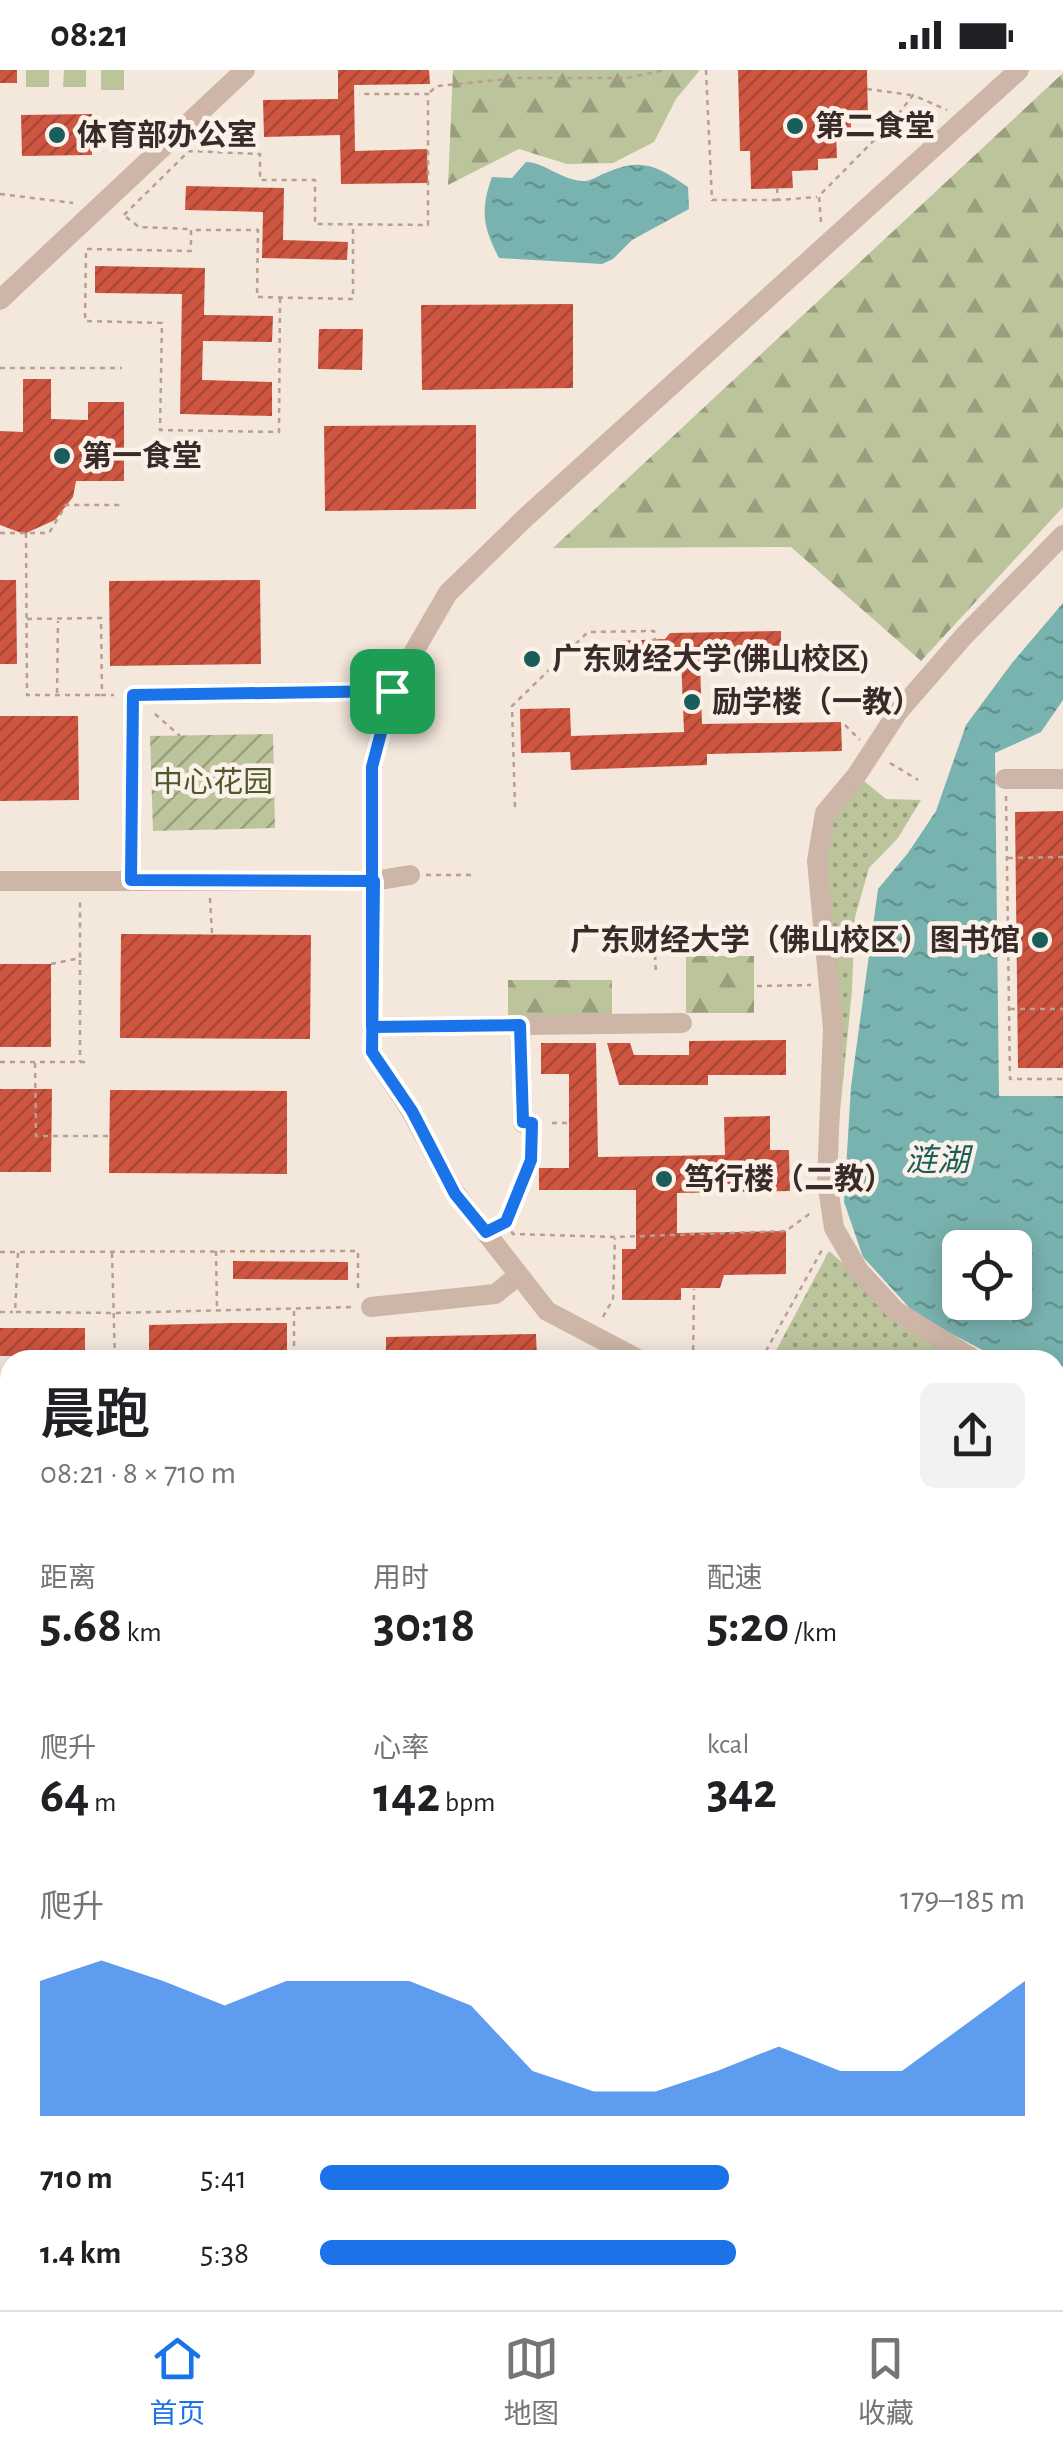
<!DOCTYPE html>
<html lang="zh">
<meta charset="utf-8">
<style>
body{margin:0;font-family:"Alegreya Sans","Noto Sans SC",sans-serif;background:#f2f2f2;color:#202124;height:100vh;display:flex;flex-direction:column;font-size:38px;white-space:nowrap}
*{box-sizing:border-box;margin:0}
p{font-size:32px;color:#757577}
.icon{flex:none;width:55px;height:55px;fill:none;stroke:currentColor;stroke-width:2;stroke-linecap:round;stroke-linejoin:round}
.map{position:relative;flex:1;overflow:hidden}
.side{position:absolute;left:0px;top:1280px;width:1065px;height:960px;display:flex;flex-direction:column;background:#fff;border-radius:30px 30px 0 0;box-shadow:0 5px 25px #0003}
.side>*{flex:none}
.controls{position:absolute;left:942px;top:1160px;display:grid;gap:20px}
.controls a{display:grid;place-items:center;width:90px;height:90px;border-radius:15px;background:#fff;box-shadow:0 5px 25px #0003;font-size:50px}
.pin{position:absolute;display:grid;place-items:center;width:85px;height:85px;color:#fff;margin:-42px;border-radius:20px;box-shadow:0 5px 15px #0006}
.round{display:grid;place-items:center;flex:none;width:105px;height:105px;border-radius:15px;background:#f2f2f2}
.summary{display:flex;align-items:center;justify-content:space-between;height:170px;padding:0 40px}
h1{font-size:55px;font-weight:600;line-height:75px}
.figures{display:grid;grid-template-columns:repeat(3,1fr);gap:15px;height:170px;padding:10px 40px}
.figures div{display:grid;align-content:center}
.figures b{font-size:50px;font-weight:600}
.figures small{font-size:28px;font-weight:400}
.figures p{font-size:28px}
.chart{height:280px;padding:20px 40px}
.chart p{display:flex;justify-content:space-between}
.chart svg{width:100%;height:180px;margin-top:10px;fill:#1a73e8;opacity:.7}
ul{padding:0 40px;list-style:none;font-size:32px}
li{display:grid;grid-template-columns:160px 120px 1fr;align-items:center;height:75px}
li i{height:25px;border-radius:12px;background:#1a73e8}
.status{display:flex;justify-content:space-between;align-items:center;height:70px;padding:0 50px;background:#fff;direction:ltr}
.status svg{height:28px;fill:currentColor}
.dock{display:flex;justify-content:space-around;align-items:center;height:140px;border-top:2px solid #e0e0e0;background:#fff;font-size:28px;color:#757577}
.dock a{display:grid;justify-items:center;gap:5px}
.dock .on{color:#1a73e8}
.map>svg:first-child{display:block}
.grass{fill:url(#grass-dots)}
.forest{fill:url(#forest-firs)}
.park{fill:#bbc49b}
.garden{fill:url(#garden-furrows)}
.water{fill:url(#water-ripples);fill-rule:evenodd}
.building{fill:url(#building-hatch)}
.lines{fill:none;stroke-linecap:round;stroke-linejoin:round}
.path{stroke:#b99e91;stroke-width:2.5;stroke-dasharray:5 5;stroke-linecap:butt}
.street{stroke:#cdb5a7;stroke-width:20}
.highway{stroke:#5b453f;stroke-width:30}
.route-casing{stroke:#fff;stroke-width:20}
.route{stroke:#1a73e8;stroke-width:12}
.poi-dot{fill:#1a5e5c;stroke:#fbf1e9;stroke-width:4}
.labels{text-anchor:middle;stroke-width:9;stroke-linejoin:round;paint-order:stroke}
.poi-label{font-size:30px;font-weight:bold;fill:#392c28;stroke:#fbf1e9;text-anchor:start}
.park-label{font-size:30px;fill:#4d592a;stroke:#fbf1e9}
.water-label{font-size:32px;font-style:italic;fill:#1a5e5c;stroke:#fbf1e9}
</style>
<div class="status"><b>08:21</b><svg viewBox="0 0 49 12"><path d="M0 12V9h3v3zM5 12V6h3v6zM10 12V3h3v9zM15 12V0h3v12zM26 1h20v11H26zM47 4h2v5h-2z"/></svg></div>
<div class="map">
<svg width="1063" height="2240" viewBox="0 0 1063 2240">
<defs>
<pattern id="grass-dots" width="8" height="8" patternUnits="userSpaceOnUse" patternTransform="scale(2.5)"><rect width="8" height="8" fill="#bbc49b"/><path d="M2 2h.1M6 6h.1" fill="none" stroke="#999f7e" stroke-width="1.8" stroke-linecap="round"/></pattern>
<pattern id="forest-firs" width="22" height="20" patternUnits="userSpaceOnUse" patternTransform="scale(2.5)"><rect width="22" height="20" fill="#bbc49b"/><path d="M5 1l3.5 6h-7zM16 11l3.5 6h-7z" fill="#999f7e"/></pattern>
<pattern id="garden-furrows" width="10" height="10" patternUnits="userSpaceOnUse" patternTransform="scale(2.5)"><rect width="10" height="10" fill="#bbc49b"/><path d="M-1 1l2-2M0 10L10 0M9 11l2-2" fill="none" stroke="#999f7e"/></pattern>
<pattern id="water-ripples" width="26" height="14" patternUnits="userSpaceOnUse" patternTransform="scale(2.5)"><rect width="26" height="14" fill="#79b3b0"/><path d="M2 4q2-2 4 0t4 0M15 11q2-2 4 0t4 0" fill="none" stroke="#64928f"/></pattern>
<pattern id="building-hatch" width="6" height="6" patternUnits="userSpaceOnUse" patternTransform="scale(2.5)"><rect width="6" height="6" fill="#ce5540"/><path d="M-1 1l2-2M0 6l6-6M5 7l2-2" fill="none" stroke="#a84736"/></pattern>
</defs>
<rect width="100%" height="100%" fill="#f4e7dc"/>
<!-- grass -->
<g class="grass">
<path d="M864,711L886,729L921,730L898,768L869,798L855,847L852,920L839,1052L824,797L830,746Z"/>
<path d="M829,1181L955,1290H771Z"/>
</g>
<!-- forest -->
<g class="forest">
<path d="M453,0H700L676,29L654,72L613,93L567,94L519,79L448,115Z"/>
<path d="M1063,3V437L921,591L791,477L553,478Z"/>
<rect x="686" y="886" width="68" height="57"/>
<rect x="508" y="910" width="104" height="38"/>
</g>
<!-- park -->
<g class="park">
<rect x="26" y="0" width="23" height="17"/>
<path d="M64,0H86V17H63Z"/>
<rect x="101" y="0" width="23" height="20"/>
</g>
<!-- garden -->
<path class="garden" d="M273,664L275,758L153,761L150,666Z"/>
<!-- water -->
<g class="water">
<path d="M526,92C547,93 563,112 586,111C593,110 601,104 608,102C643,87 658,97 688,117L689,139L632,170L613,189L602,194L499,188C483,157 480,140 492,107L512,108Z"/>
<path d="M1063,533V630L1041,662L995,683L999,1026H1063V1296L1055,1298V1290H1018L988,1283L916,1245L863,1187L844,1132L851,1017L878,819L908,783L936,741L966,655L1012,593ZM960,1178H1015V1232H960Z"/>
</g>
<!-- building -->
<g class="building">
<rect x="0" y="0" width="17" height="13"/>
<path d="M338,0H429L430,14L354,15L355,81L427,79L428,113L341,114L340,65L264,67L263,30L338,29Z"/>
<path d="M738,0H867L868,50L851,51V62L836,63L837,88L818,89V100L792,101L793,118L751,119L750,81H740Z"/>
<path d="M92,44V85L22,86L21,45Z"/>
<path d="M186,116L284,118L283,170L348,172L347,190L262,188L263,142L185,140Z"/>
<path d="M95,196L205,198L204,245L273,246L272,272L203,271L202,310L272,312V346L180,344L182,224L95,223Z"/>
<path d="M573,234V318L422,320L421,235Z"/>
<path d="M319,259H363L362,300L318,299Z"/>
<path d="M23,309H51V349L88,350V332H124V411H76L73,427L55,450L24,464L0,455V361L23,362Z"/>
<path d="M476,355V439L325,441L324,356Z"/>
<path d="M0,510H16L17,594H0Z"/>
<path d="M260,510L261,594L110,596L109,511Z"/>
<path d="M781,561V591L700,593L702,654L841,652L842,681L707,684V695L571,700L570,682L521,683L520,639L570,638L571,666L684,662L681,587L618,590V571L665,569L670,563Z"/>
<path d="M0,646H78L79,730L0,731Z"/>
<path d="M1063,741V998H1018L1015,742Z"/>
<path d="M121,864L311,865L310,969L120,968Z"/>
<rect x="0" y="894" width="51" height="83"/>
<path d="M786,970V1005H708V1015H619L607,973H630L634,985H689V971Z"/>
<path d="M541,973H596L598,1087L725,1085L724,1047L770,1046V1080H789L790,1121L677,1123V1163L786,1161V1204L724,1205L720,1218H681V1230H622V1179H636V1120H539V1098H569V1004H541Z"/>
<path d="M0,1019H52L51,1102H0Z"/>
<path d="M110,1020L287,1021V1104L109,1103Z"/>
<path d="M233,1191L348,1192V1210L233,1209Z"/>
<path d="M233,1253H287V1283H149V1255Z"/>
<rect x="0" y="1258" width="85" height="28"/>
<path d="M536,1264L537,1290H386V1267Z"/>
</g>
<g class="lines">
<!-- path -->
<g class="path">
<path d="M706,0L712,130H778"/>
<path d="M867,19L911,25"/>
<path d="M430,22L437,16L518,8H627L665,0"/>
<path d="M777,118L778,130L817,127"/>
<path d="M0,124L73,133"/>
<path d="M124,145L189,81L260,84V110H315V154L428,155V24H359"/>
<path d="M126,147L139,157L190,159"/>
<path d="M821,152L819,126L894,50L913,25L947,40"/>
<path d="M280,228L279,362L160,360L162,253L85,251L86,179L191,181V160H258L257,227L353,229V154"/>
<path d="M0,298H122"/>
<path d="M0,463H49L66,435H124"/>
<path d="M26,463L27,625H100"/>
<path d="M27,549L101,548L102,625H114"/>
<path d="M57,623L58,551"/>
<path d="M155,644L180,666"/>
<path d="M845,655L860,670"/>
<path d="M890,693L918,710"/>
<path d="M1006,726L1010,1009H1063"/>
<path d="M515,737L512,636L588,562L654,561L655,570"/>
<path d="M1008,788L1063,787"/>
<path d="M426,805H472"/>
<path d="M210,828L212,864"/>
<path d="M782,863L806,860"/>
<path d="M654,865L656,904"/>
<path d="M80,890V992"/>
<path d="M51,894L80,888V828"/>
<path d="M757,916L811,915"/>
<path d="M1010,939H1063"/>
<path d="M0,992H85"/>
<path d="M35,993L36,1066H110"/>
<path d="M552,1053H569"/>
<path d="M505,1153L531,1090L532,1071"/>
<path d="M506,1153L513,1164L615,1167L786,1161L812,1142"/>
<path d="M216,1181L217,1238"/>
<path d="M0,1182L358,1181V1221"/>
<path d="M18,1183L15,1242L114,1243L354,1237"/>
<path d="M112,1183L115,1290"/>
<path d="M294,1241V1290"/>
<path d="M0,1242H13"/>
<path d="M603,1247L613,1229L615,1168"/>
<path d="M693,1290L694,1219"/>
<path d="M761,1290L823,1178"/>
<path d="M0,1341H10"/>
<path d="M0,1397L10,1405"/>
</g>
<!-- street -->
<g class="street">
<path d="M0,230L245,0"/>
<path d="M1005,709H1063"/>
<path d="M131,810L133,625L391,621"/>
<path d="M0,811H374L410,805"/>
<path d="M520,955L523,1053H532"/>
<path d="M372,957L682,953"/>
<path d="M371,1237L495,1224L518,1206"/>
<path d="M640,1290L547,1241L455,1123L411,1041L372,982V697L391,621L448,523L526,447L1019,0"/>
<path d="M975,1290L896,1241L859,1201L834,1158L827,1111L833,959L817,791L825,743L856,706L898,642L964,566L1063,465"/>
<path d="M1055,1325H1063"/>
<path d="M1055,1413L1063,1400"/>
<path d="M0,1473L10,1482"/>
</g>
<!-- highway -->
<g class="highway">
<path d="M1055,1601L1063,1596"/>
<path d="M1055,1632L1063,1627"/>
<path d="M1055,2152L1063,2148"/>
<path d="M1055,2178L1063,2174"/>
<path d="M0,2184L10,2185"/>
<path d="M0,2217L10,2214"/>
<path d="M1055,2219L1063,2215"/>
<path d="M238,2240L248,2230"/>
<path d="M881,2240L899,2230"/>
<path d="M937,2240L957,2230"/>
<path d="M1016,2240L1035,2230"/>
</g>
</g>
<g class="lines">
<defs>
<path id="route" d="M392,621L133,625L131,810L374,811L372,982L412,1041L455,1124L486,1162L506,1152L531,1090L532,1053L523,1052L520,955L372,957V697L392,621"/>
</defs>
<!-- route casing -->
<use href="#route" class="route-casing"/>
<!-- route -->
<use href="#route" class="route"/>
</g>
<!-- markers -->
<g class="poi-dot">
<circle cx="795" cy="56" r="10"/>
<circle cx="57" cy="65" r="10"/>
<circle cx="62" cy="386" r="10"/>
<circle cx="532" cy="589" r="10"/>
<circle cx="692" cy="632" r="10"/>
<circle cx="1040" cy="870" r="10"/>
<circle cx="664" cy="1109" r="10"/>
</g>
<g class="labels">
<!-- poi labels -->
<g class="poi-label">
<text x="815" y="66">第二食堂</text>
<text x="77" y="75">体育部办公室</text>
<text x="82" y="396">第一食堂</text>
<text x="552" y="599">广东财经大学(佛山校区)</text>
<text x="712" y="642">励学楼（一教）</text>
<text x="1020" y="880" text-anchor="end">广东财经大学（佛山校区）图书馆</text>
<text x="684" y="1119">笃行楼（二教）</text>
</g>
<!-- park labels -->
<g class="park-label">
<text x="213" y="722">中心花园</text>
</g>
<!-- water labels -->
<g class="water-label">
<text x="937" y="1101">涟湖</text>
</g>
</g>
</svg>
<div class="controls">
<a><svg class="icon" aria-label="locate" viewBox="0 0 24 24"><circle cx="12" cy="12" r="6"/><path d="M12 2v4M12 18v4M2 12h4M18 12h4"/></svg></a>
</div>
<div class="pin" style="left:392px;top:621px;background:#1e9e55"><svg class="icon" aria-label="arrive" viewBox="0 0 24 24"><path d="M6 21V4h12l-3 4 3 4H6"/></svg></div>
<section class="side">
<div class="summary"><div><h1>晨跑</h1><p>08:21 · 8 × 710 m</p></div><a class="round"><svg class="icon" aria-label="share" viewBox="0 0 24 24"><path d="M12 15V3M7 8l5-5 5 5M5 13v7h14v-7"/></svg></a></div>
<div class="figures">
<div><p>距离</p><b>5.68<small> km</small></b></div>
<div><p>用时</p><b>30:18</b></div>
<div><p>配速</p><b>5:20<small> /km</small></b></div>
</div>
<div class="figures">
<div><p>爬升</p><b>64<small> m</small></b></div>
<div><p>心率</p><b>142<small> bpm</small></b></div>
<div><p>kcal</p><b>342</b></div>
</div>
<div class="chart"><p><span>爬升</span>179–185 m</p>
<svg viewBox="0 0 160 44" preserveAspectRatio="none"><path d="M0 44V11L10 6L20 11L30 17L40 11L50 11L60 11L70 17L80 33L90 38L100 38L110 33L120 27L130 33L140 33L150 22L160 11V44z"/></svg>
</div>
<ul>
<li><b>710 m</b>5:41<i style="width:58%"></i></li>
<li><b>1.4 km</b>5:38<i style="width:59%"></i></li>
</ul>
</section>
</div>
<nav class="dock">
<a class="on"><svg class="icon" aria-label="home" viewBox="0 0 24 24"><path d="M3 11l9-7 9 7M6 9v11h12V9"/></svg>首页</a>
<a><svg class="icon" aria-label="map" viewBox="0 0 24 24"><path d="M3 6l6-2 6 2 6-2v14l-6 2-6-2-6 2zM9 4v14M15 6v14"/></svg>地图</a>
<a><svg class="icon" aria-label="saved" viewBox="0 0 24 24"><path d="M7 4h10v16l-5-4-5 4z"/></svg>收藏</a>
</nav>
